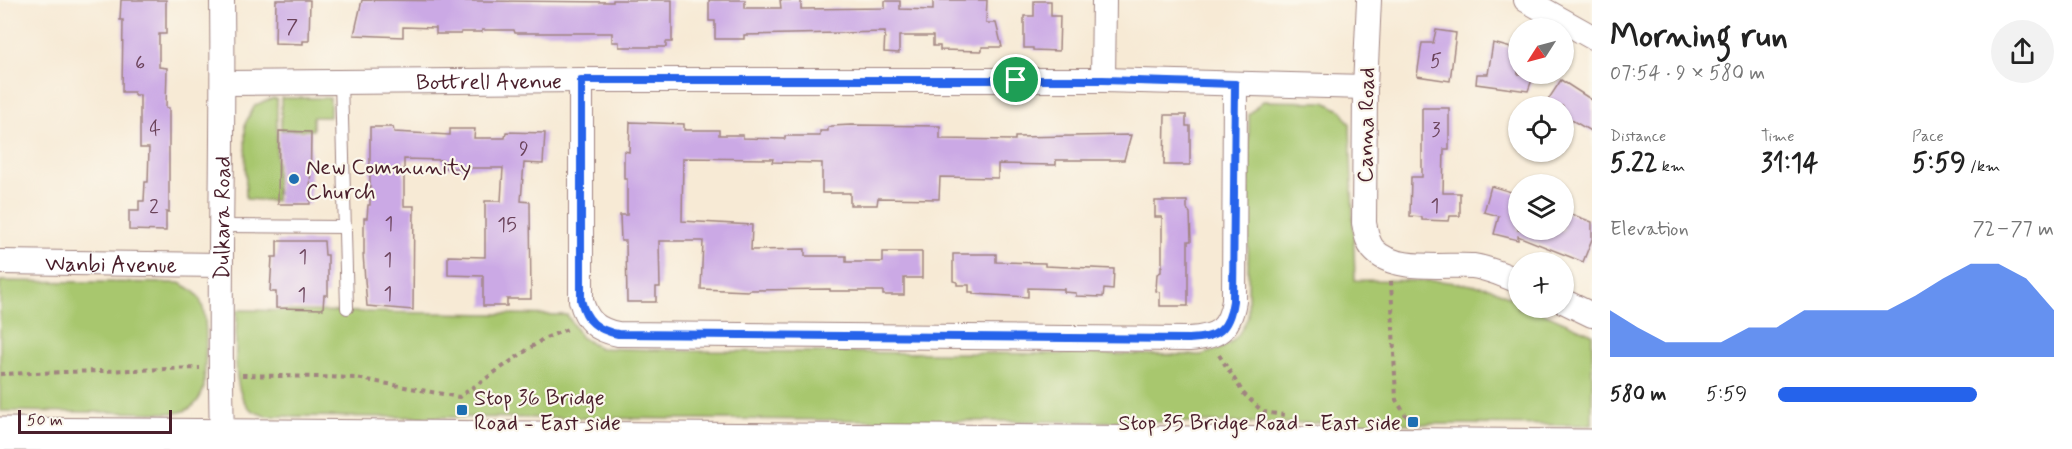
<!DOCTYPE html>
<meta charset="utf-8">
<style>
body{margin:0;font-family:Mynerve,sans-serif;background:#f2f2f2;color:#222;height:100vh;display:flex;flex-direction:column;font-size:22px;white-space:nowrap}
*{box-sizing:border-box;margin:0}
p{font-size:20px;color:#767676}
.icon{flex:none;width:33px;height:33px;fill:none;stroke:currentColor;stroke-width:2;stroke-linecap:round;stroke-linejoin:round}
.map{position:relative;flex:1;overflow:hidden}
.side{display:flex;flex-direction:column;background:#fff;width:480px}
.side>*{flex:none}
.needle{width:39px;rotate:234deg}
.tools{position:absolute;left:1508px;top:18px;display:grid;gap:12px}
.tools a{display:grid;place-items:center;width:66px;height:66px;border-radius:50%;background:#fff;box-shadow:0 2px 4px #0004;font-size:30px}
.scale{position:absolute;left:18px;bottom:15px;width:154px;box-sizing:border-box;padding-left:6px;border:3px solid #4a1f2b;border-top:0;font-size:16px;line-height:21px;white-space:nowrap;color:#4a1f2b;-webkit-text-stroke:4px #fbf7ec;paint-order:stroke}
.pin{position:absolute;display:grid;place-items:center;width:51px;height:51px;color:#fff;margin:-26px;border:3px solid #fff;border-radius:50%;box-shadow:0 2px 6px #0007}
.round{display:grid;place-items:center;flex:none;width:63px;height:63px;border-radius:32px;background:#f2f2f2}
.overview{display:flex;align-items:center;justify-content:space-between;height:102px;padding:0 18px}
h1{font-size:33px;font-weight:700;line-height:45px}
.metrics{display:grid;grid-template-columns:repeat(3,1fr);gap:9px;height:102px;padding:6px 18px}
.metrics div{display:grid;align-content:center}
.metrics b{font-size:26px;font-weight:700}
.metrics small{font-size:16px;font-weight:400}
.metrics p{font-size:16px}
.chart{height:168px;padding:12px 18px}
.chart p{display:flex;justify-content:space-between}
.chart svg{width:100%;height:108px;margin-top:6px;fill:#2563eb;opacity:.7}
ul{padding:0 18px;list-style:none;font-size:20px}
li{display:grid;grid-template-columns:96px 72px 1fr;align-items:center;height:45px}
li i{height:15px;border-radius:8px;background:#2563eb}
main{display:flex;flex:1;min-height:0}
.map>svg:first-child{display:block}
.green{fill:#a8c76e;stroke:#79734c;stroke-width:1.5}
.building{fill:#cba9e5}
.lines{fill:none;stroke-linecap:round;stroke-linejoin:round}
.lane-casing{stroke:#a08480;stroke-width:14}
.street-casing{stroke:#a08480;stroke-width:26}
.secondary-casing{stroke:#a08480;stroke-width:35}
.path{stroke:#a08480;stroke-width:4;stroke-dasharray:4.5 4.5;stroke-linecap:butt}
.lane{stroke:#fff;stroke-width:12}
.street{stroke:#fff;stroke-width:24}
.secondary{stroke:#fff;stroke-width:33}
.route-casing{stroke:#fff;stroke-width:12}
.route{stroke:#2563eb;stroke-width:8}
.poi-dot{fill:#1f6fb2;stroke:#fbf7ec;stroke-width:2}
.labels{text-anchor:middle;stroke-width:4.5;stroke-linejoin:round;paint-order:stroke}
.number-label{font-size:20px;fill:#6a425a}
.street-label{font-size:22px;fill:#4a1f2b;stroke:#fbf7ec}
.poi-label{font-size:22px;fill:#4a1f2b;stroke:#fbf7ec;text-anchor:start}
</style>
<main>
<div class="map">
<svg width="1592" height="449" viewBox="0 0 1592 449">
<rect width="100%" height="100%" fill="#fbf7ec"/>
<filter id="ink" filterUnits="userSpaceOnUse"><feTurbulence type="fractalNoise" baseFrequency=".0167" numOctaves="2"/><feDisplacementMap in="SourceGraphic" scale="12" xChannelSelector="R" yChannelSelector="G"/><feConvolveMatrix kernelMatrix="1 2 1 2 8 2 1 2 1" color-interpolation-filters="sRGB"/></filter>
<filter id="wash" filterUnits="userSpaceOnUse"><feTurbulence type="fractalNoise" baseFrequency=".008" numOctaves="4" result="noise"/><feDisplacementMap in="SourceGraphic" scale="24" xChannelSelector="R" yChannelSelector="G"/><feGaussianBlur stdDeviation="1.35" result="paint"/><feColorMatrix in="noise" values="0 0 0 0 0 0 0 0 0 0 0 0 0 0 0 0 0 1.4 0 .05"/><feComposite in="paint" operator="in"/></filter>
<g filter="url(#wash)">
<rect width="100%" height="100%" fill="#f7ead5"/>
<!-- green -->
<g class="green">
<path d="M273,98L277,99L276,201L246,199L245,124L255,105Z"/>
<path d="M281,98H330V117H313V130H281Z"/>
<path d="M1263,101L1325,102L1342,111L1350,124L1355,280L1440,281L1489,287L1518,301V308H1532L1592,334V425L266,416C260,414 253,412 249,408C230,388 237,337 237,310L567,315L581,337L599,348L690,351L1201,355C1230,347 1235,344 1248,317L1249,114Z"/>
<path d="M0,281L179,283C188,287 196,291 200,300C210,318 204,366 204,388C199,403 191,411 175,413L0,411Z"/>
</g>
<g id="blocks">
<!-- building -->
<g class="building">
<path d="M121,0H166V34H159V67L167,68L166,108H169V212H166V231L129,230V211H139V201H144L145,182H148L149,148H140V95H134V92H122L123,20H120Z"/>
<path d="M276,0H310L309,41H303V44L275,43Z"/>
<path d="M362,0L613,2V0H672V42H666V47H619V42H612V33H515L514,30H482V32H461V34H436V28L403,27V37L354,35Z"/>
<path d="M709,0H745V8H781L780,0H801V9L885,8V1H900V9L933,10V0H987L986,23H996L1002,47H982V51L940,50V46H933V36H899V53L884,52L885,32L744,35V39H715V21H709Z"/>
<path d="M1034,1H1051V16H1060L1059,51L1033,50V48H1024V16H1034Z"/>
<path d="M1436,30L1456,33L1450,81L1417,76L1422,43H1433Z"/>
<path d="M1493,43L1515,49L1514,54L1518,55V74H1534L1528,91L1476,84L1477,74H1488Z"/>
<path d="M1561,80L1592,100V132L1563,115V106H1544Z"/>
<path d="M1422,108H1449V149H1444L1443,193H1460V216H1450L1449,221L1422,220V217L1410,216L1411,177H1422Z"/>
<path d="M1165,115H1186V126H1190V165H1164Z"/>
<path d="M630,122L684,124V130H719V135H743V138L785,139V136H820V131H828V127L832,126L851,125L940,126V139L1015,140V137L1131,135L1124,160H1056V165L998,164V178L940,177L939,199L878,198L877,205H850V193H822V163L772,162L773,159L683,158L682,221L752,225L751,250L805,249V256H846V262H883V252H922V278H904V295H883V291H830V289L749,290L748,291L701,289L703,241H659L660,287H656V302H627L626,241H621L620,215H627V179H624V151L629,152Z"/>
<path d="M370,127H393L394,132L450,135V129H475L474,138H505L506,132L545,133L543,164L524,163L521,201L530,202L531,299H507V306H483V276L448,275V256L485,257V201H501L503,168H442V160L404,159V206H414L413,310L367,306L363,254H364V218H367L368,205H370Z"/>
<path d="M279,131L311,132L310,204H278Z"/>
<path d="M1491,186L1518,194V230H1563V211L1592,222V239L1583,262L1518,236V240L1494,234L1499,216L1484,212Z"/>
<path d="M1155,201H1187V209L1190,213L1191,241H1188V306H1160V292L1156,291L1157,274L1161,272V266H1162V217H1155Z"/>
<path d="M277,241H324L325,255H328V295H324L323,309L276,308V292H270L272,257H277Z"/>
<path d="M953,254H996V262L1045,263V266L1114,269L1113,290L1104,289L1103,297L1076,296V293L1064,292V289L1028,288V297L973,294V292H969V285H957V282L953,281Z"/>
</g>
</g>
</g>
<g filter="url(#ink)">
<use href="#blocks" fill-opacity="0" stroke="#a08480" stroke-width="1.5"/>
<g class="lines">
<defs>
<g id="lane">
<path d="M341,81L347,308"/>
<path d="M221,226L345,227"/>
</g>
<g id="street">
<path d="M1369,0L1365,87L1364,223C1366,232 1367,242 1373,249C1393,273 1446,264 1473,266C1488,268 1504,275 1518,281"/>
<path d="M1526,0L1592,37"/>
<path d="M581,80V300C586,321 597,330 618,334L1189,339C1218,337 1229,330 1234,301L1235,84"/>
<path d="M1103,80L1104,0"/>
<path id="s1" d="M223,83L581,80H1103L1365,87"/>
<path id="s2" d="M0,262L221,265"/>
<path d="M1563,301L1592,315"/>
<path id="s3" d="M222,436C218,291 224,145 222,0"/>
</g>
<path id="secondary" d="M0,434L1592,446"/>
</defs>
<!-- lane casing -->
<use href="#lane" class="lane-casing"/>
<!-- street casing -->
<use href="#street" class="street-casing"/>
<!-- secondary casing -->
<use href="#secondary" class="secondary-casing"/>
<!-- path -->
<g class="path">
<path d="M1391,281L1396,400L1407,417"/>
<path d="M1219,355L1244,394L1263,412L1285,415"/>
<path d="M0,374L200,368"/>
<path d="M242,375L356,378L459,397L543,339L570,328"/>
</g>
<!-- lane -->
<use href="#lane" class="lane"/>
<!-- street -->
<use href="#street" class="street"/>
<!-- secondary -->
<use href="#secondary" class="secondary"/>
</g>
</g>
<g class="lines" filter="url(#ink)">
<defs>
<path id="route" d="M581,80H1103L1235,84L1233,301C1229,330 1218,338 1189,339L618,334C597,330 586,321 581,300Z"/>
</defs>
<!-- route casing -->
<use href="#route" class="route-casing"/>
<!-- route -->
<use href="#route" class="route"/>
</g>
<!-- markers -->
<g class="poi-dot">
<circle cx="294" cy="179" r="6"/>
<rect x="456" y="404" width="12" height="12" rx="3"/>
<rect x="1407" y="416" width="12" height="12" rx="3"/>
</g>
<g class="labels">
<!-- number labels -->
<g class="number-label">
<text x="292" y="33">7</text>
<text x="1436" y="67">5</text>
<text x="140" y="69">6</text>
<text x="155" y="135">4</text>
<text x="1436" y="136">3</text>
<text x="524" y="155">9</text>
<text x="1435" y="212">1</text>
<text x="154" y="213">2</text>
<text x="389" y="230">1</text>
<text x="507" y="231">15</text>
<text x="303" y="263">1</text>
<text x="388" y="266">1</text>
<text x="388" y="300">1</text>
<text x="302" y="301">1</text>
</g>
<!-- street labels -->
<g class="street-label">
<text dy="8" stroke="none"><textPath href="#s1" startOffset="266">Bottrell Avenue</textPath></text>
<text transform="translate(1365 125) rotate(-89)" y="8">Canna Road</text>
<text dy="8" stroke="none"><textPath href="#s3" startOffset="218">Dulkara Road</textPath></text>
<text dy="8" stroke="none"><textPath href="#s2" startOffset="111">Wanbi Avenue</textPath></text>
</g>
<!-- poi labels -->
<g class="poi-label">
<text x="306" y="174">New Community<tspan x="306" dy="25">Church</tspan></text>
<text x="474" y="405">Stop 36 Bridge<tspan x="474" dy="25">Road - East side</tspan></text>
<text x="1401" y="430" text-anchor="end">Stop 35 Bridge Road - East side</text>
</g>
</g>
</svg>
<div class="tools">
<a><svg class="needle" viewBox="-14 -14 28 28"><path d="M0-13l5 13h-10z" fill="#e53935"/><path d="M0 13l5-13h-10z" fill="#767676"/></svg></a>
<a><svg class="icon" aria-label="locate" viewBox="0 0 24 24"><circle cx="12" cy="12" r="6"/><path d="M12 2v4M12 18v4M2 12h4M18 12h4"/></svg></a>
<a><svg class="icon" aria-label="layers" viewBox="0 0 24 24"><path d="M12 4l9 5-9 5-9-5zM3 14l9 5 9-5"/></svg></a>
<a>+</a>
</div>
<div class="scale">50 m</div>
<div class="pin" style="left:1016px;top:80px;background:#1e9e55"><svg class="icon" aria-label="arrive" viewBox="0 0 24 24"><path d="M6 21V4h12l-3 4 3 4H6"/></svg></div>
</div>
<section class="side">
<div class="overview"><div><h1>Morning run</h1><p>07:54 · 9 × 580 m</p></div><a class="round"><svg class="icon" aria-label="share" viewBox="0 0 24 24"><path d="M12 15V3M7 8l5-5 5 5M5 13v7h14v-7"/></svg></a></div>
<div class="metrics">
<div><p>Distance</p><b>5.22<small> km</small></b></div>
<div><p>Time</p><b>31:14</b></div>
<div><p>Pace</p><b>5:59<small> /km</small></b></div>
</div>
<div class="chart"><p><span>Elevation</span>72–77 m</p>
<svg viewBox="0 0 160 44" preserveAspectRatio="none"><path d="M0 44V25L10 32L20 38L30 38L40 38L50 32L60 32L70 25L80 25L90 25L100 25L110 19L120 12L130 6L140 6L150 12L160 25V44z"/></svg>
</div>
<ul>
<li><b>580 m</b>5:59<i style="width:72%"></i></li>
</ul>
</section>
</main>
